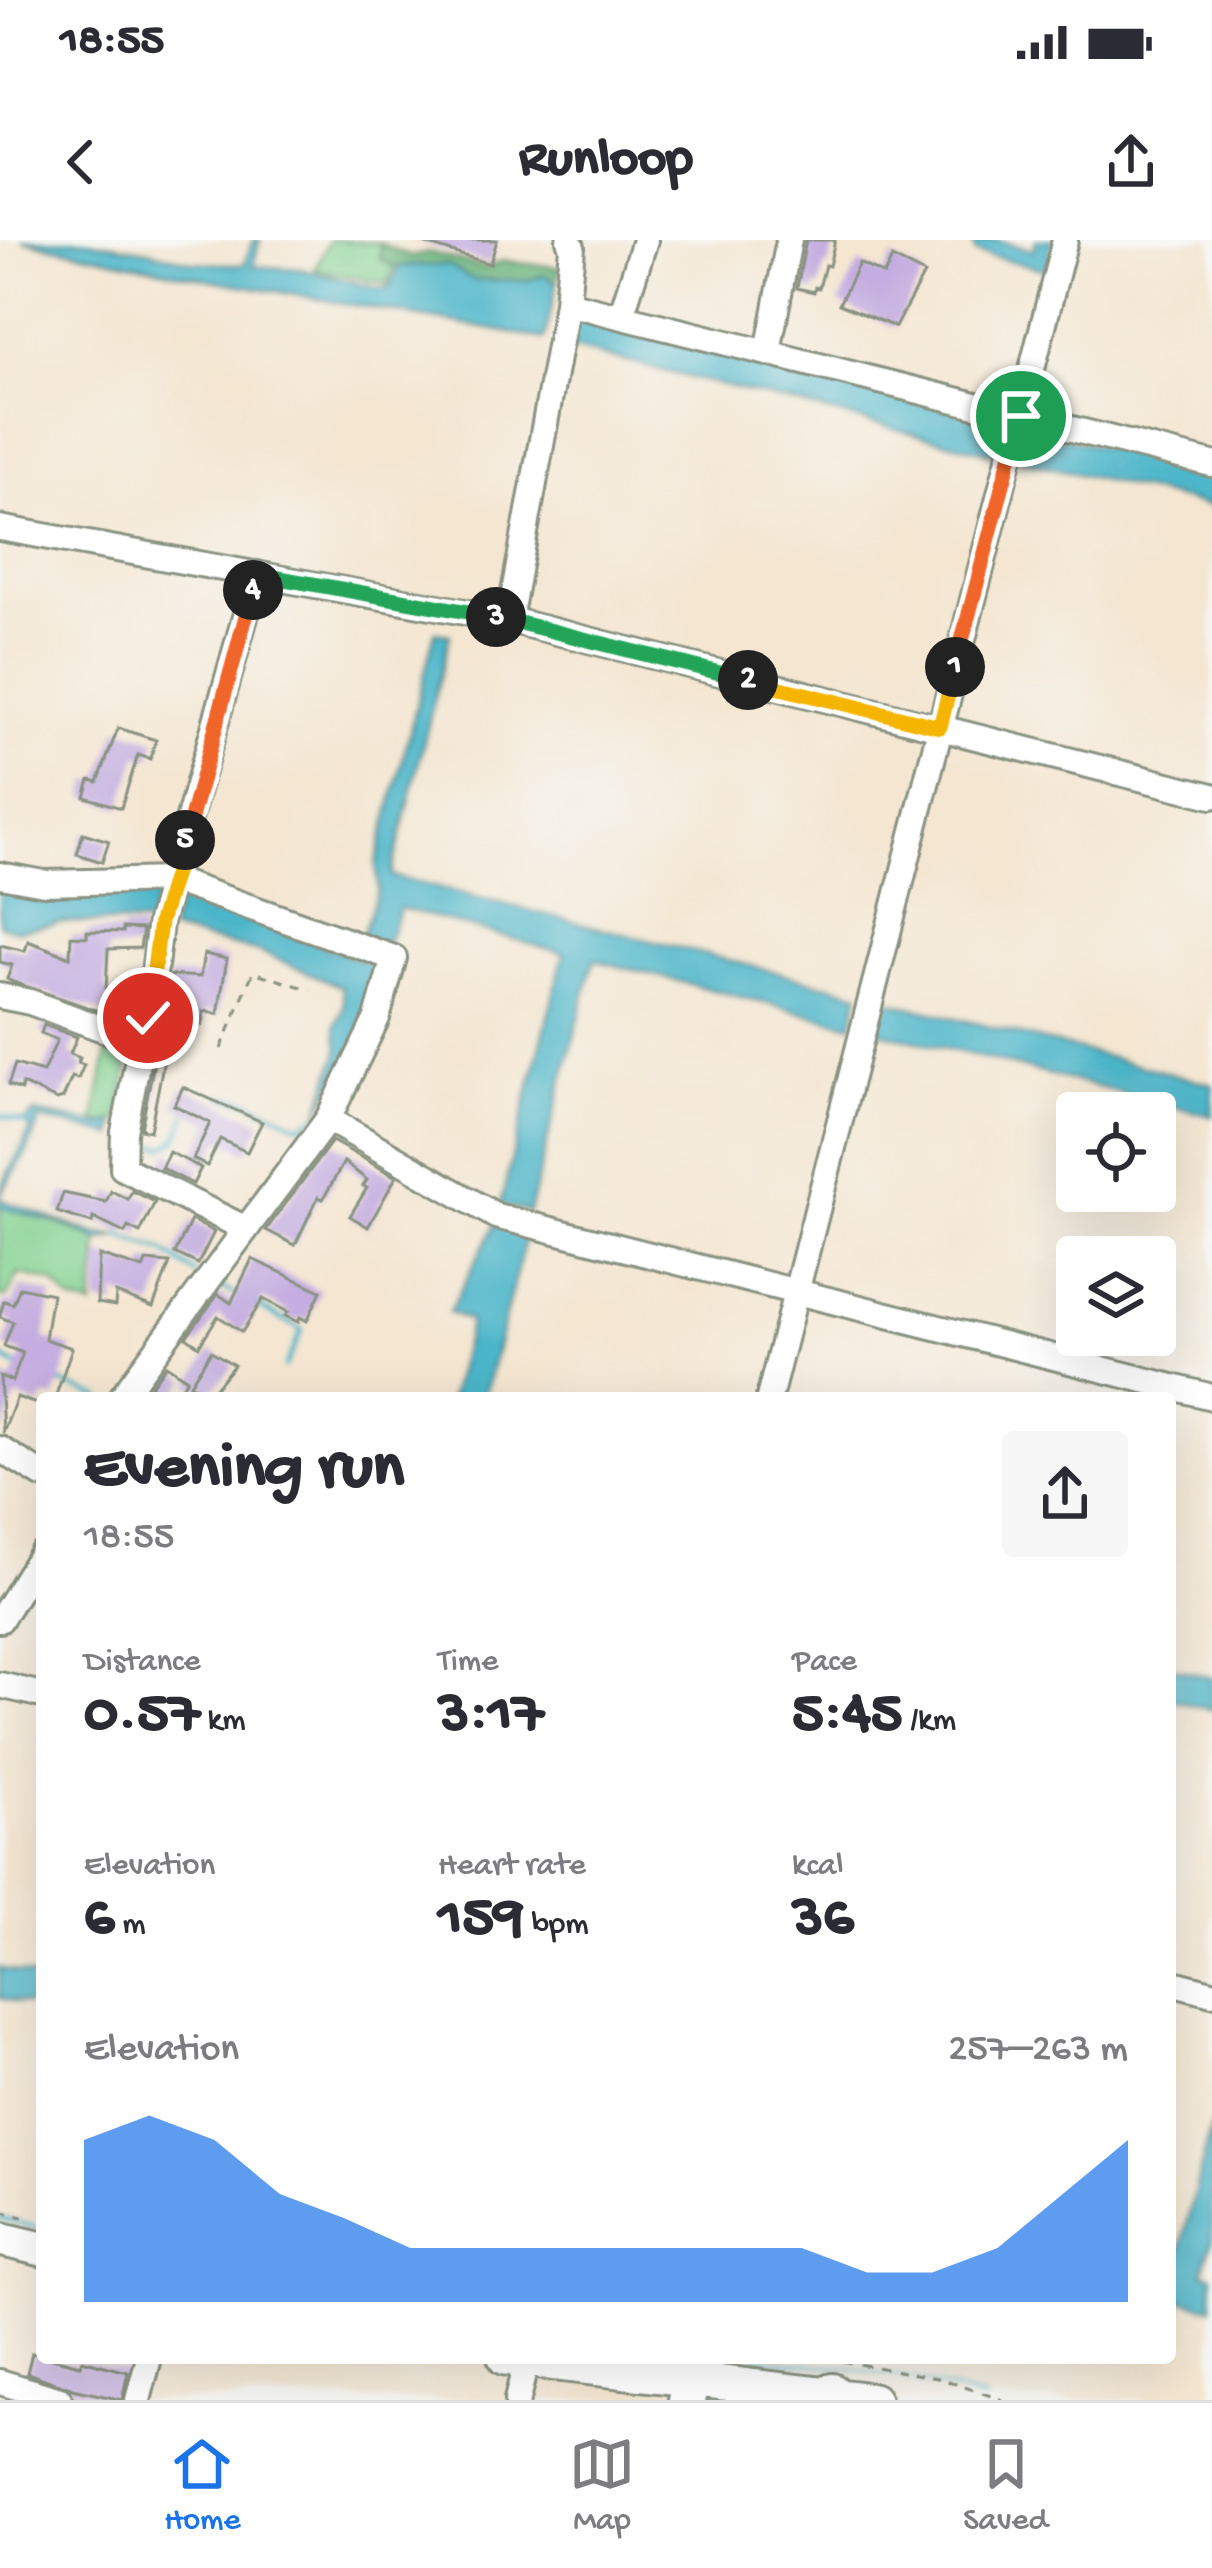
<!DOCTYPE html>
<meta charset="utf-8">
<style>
body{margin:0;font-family:"Gochi Hand",sans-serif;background:#f7f7f7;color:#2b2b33;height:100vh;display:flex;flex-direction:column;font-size:45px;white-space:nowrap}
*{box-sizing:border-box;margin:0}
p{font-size:39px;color:#7c7c81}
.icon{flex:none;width:66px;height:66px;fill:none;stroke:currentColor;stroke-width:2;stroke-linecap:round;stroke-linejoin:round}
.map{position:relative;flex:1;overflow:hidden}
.drawer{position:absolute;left:36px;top:1152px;width:1140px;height:972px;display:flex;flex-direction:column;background:#fff;border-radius:12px;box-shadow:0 12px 48px #0002}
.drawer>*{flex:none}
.controls{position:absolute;left:1056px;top:852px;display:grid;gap:24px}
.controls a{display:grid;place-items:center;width:120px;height:120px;border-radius:12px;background:#fff;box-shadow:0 12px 48px #0002;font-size:60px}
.pin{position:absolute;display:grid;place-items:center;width:102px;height:102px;color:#fff;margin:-51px;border:6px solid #fff;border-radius:50%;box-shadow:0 3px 12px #0007}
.km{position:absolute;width:60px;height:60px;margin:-30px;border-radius:50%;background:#222;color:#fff;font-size:33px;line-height:60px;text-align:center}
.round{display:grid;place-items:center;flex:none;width:126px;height:126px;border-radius:12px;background:#f7f7f7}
.summary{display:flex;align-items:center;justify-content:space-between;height:204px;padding:0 48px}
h1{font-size:66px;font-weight:800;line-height:90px}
.metrics{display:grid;grid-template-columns:repeat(3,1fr);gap:18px;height:204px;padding:12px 48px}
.metrics div{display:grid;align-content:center}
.metrics b{font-size:60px;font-weight:800}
.metrics small{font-size:33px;font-weight:400}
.metrics p{font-size:33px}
.chart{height:336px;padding:24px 48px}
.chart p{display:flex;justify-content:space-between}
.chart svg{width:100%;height:216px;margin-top:12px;fill:#1a73e8;opacity:.7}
.status{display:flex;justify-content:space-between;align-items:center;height:84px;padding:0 60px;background:#fff;direction:ltr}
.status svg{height:33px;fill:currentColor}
header{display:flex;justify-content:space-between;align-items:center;height:156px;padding:0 48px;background:#fff;font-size:54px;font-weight:800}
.menu{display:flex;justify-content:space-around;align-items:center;height:168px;border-top:3px solid #e1e1e2;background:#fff;font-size:33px;color:#7c7c81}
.menu a{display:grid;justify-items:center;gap:6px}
.menu .on{color:#1a73e8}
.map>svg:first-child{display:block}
.green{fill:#83d291;stroke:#518862;stroke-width:3}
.forest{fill:#6ab47b;stroke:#447858;stroke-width:3}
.water{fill:#4bb5c9;stroke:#35797e;stroke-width:3}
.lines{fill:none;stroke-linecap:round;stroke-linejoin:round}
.stream{stroke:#4bb5c9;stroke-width:4.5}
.building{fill:#c4ade0}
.minor-casing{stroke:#8a9282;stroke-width:30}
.major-casing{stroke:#8a9282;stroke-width:39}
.highway-casing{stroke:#8a9282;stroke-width:42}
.path{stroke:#8a9282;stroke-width:3;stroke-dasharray:9 9;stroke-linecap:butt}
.minor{stroke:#fff;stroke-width:24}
.major{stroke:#fff;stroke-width:33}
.highway{stroke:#fff;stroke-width:36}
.split-1-casing{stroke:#fff;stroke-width:24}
.split-2-casing{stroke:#fff;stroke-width:24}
.split-3-casing{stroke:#fff;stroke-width:24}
.split-4-casing{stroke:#fff;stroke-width:24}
.split-5-casing{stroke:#fff;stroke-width:24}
.split-6-casing{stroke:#fff;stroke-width:24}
.split-1{stroke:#f0652b;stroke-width:15}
.split-2{stroke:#f5b400;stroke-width:15}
.split-3{stroke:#22a559;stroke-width:15}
.split-4{stroke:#22a559;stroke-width:15}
.split-5{stroke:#f0652b;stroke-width:15}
.split-6{stroke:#f5b400;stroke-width:15}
</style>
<div class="status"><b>18:55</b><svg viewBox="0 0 49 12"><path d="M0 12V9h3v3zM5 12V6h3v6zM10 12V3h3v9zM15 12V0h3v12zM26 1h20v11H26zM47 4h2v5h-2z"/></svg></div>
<header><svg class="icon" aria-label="back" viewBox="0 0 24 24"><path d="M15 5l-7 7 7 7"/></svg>Runloop<svg class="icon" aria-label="share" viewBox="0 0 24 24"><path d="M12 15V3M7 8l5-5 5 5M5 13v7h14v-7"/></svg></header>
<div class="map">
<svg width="1212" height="2160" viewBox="0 0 1212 2160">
<rect width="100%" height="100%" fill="#f6f6f2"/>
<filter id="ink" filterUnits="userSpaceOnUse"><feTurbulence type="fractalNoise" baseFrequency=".00833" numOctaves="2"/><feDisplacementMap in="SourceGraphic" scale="24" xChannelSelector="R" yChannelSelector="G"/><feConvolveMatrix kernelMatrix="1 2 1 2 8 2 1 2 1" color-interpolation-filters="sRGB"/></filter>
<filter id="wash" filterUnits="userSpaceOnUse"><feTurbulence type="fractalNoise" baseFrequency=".004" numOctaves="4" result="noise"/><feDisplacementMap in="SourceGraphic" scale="48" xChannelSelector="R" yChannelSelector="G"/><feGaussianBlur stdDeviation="2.7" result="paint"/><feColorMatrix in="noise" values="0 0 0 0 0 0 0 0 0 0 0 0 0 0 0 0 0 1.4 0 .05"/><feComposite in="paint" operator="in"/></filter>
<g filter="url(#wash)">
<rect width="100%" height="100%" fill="#f4e6d1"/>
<!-- green -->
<g class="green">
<path d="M329,0L381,3L380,19L395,27L387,44L315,29Z"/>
<path d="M110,799L132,807L118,882H94Z"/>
<path d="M0,967L64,985L99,1001L92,1067L70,1061L53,1042L19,1034L7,1057H0Z"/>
</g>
<!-- forest -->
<path class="forest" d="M381,3L411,17L429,12L486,28L501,21L560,27L557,43L545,35L528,40H474L448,25L395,27L380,19Z"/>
<!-- water -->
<g class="water">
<path d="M22,0H84L149,10L194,22L244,25L253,0H260L253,26L301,29L380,49L389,48L400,26L448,25L474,40H528L545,35L557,43L545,99L212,40Z"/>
<path d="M995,0L1033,10L1036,0H1053L1046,30L975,12L972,1Z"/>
<path d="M581,77L1003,183L995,214L572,108L575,80Z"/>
<path d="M1029,189L1212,234V267L1021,220Z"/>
<path d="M435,392L450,395L391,636L860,753L852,785L594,720L529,972L500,965L564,713L400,668L386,705L362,695L378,649L376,625Z"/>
<path d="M0,648L41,656L157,653L151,684L63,682L18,690L0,685Z"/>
<path d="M180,654L376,726C384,759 334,842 318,874L339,811L336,786L344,767L342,747L260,712L169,691Z"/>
<path d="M885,760L1212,844V876L877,791Z"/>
<path d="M35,873L100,885L116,883L114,896L40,879L27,912L1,954L2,960L95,994L120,996L99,1001L64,985L0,967C0,930 21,921 30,888L23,883Z"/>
<path d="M495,985L527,991L484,1158H450L470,1081L449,1072Z"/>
<path d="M1170,1427L1212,1438V1470L1170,1459Z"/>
<path d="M0,1728L42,1739V1768L0,1758Z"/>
<path d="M1212,1883V1998L1203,2032L1212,2035V2067L1181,2060L1170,2105V2025L1176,2026Z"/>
</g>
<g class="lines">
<!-- stream -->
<g class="stream">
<path d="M222,857L248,861L300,885L316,876"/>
<path d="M0,875L28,884"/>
<path d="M136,902L165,907L176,900L187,875"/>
<path d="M119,996L162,1010L196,1034"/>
<path d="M215,1044L236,1055"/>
<path d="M257,1066L302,1090L285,1127"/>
<path d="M0,1117L23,1129"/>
<path d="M56,1141L101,1158"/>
<path d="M0,1978L42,1989"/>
<path d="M755,2118C833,2126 910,2135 984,2160"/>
<path d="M69,2154L89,2160"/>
</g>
</g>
<g id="blocks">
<!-- building -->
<g class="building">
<path d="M424,0H497L490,24L423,3Z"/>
<path d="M806,0H835L829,26L825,25L819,48L815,47L814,52L797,48Z"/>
<path d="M892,18L924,34L895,87L839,64L859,23L884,35Z"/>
<path d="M118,488L156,500L150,519L138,515L121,568L85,557L90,540L98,542Z"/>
<path d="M83,593L109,601L102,622L77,614Z"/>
<path d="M123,688L143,689L140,708L108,709L106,751L135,759L131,782L13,742L7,739L12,725L0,722V705L25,711L28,701L70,717L71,696L87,697V691L123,692Z"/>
<path d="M204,714L227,719L218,774L204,771L202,785L182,781L179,796L163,793L171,735L200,737Z"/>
<path d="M44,785L77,797L70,814L80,818L78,823L84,825L78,839L72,837L63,858L57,860L22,844L21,850L8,845L15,824L43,832L57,800L41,793Z"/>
<path d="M157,807L166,809L150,891L141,889Z"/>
<path d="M183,847L262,882L247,912L220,899L207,926L193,919L210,883L174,865Z"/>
<path d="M332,901L396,937L368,987L350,976L367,948L363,946L367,940L344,922L323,959L318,957L295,1005L266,990Z"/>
<path d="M169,912L201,928L193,944L161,928Z"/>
<path d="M111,951L128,959L132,951L155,962L140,993L128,987L125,993L93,978L92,983L57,972L63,953L106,962Z"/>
<path d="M191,980L214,992L198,1024L175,1013Z"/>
<path d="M99,1015L143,1029L146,1021L170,1023L153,1067L116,1053L115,1066L97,1063Z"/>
<path d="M252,1019L321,1051L307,1081L300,1077L298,1082L285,1076L288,1072L263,1059L242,1092L218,1076L199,1106L186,1097L218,1054L231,1063Z"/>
<path d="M20,1047L52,1054L45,1099L72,1108L55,1158H42V1166L17,1157L3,1193L0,1136L12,1141L23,1113L4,1106L13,1082L0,1077V1074L4,1061L13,1064Z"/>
<path d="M211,1111L234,1125L208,1156L190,1144Z"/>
<path d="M166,1125L187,1139L175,1158H142Z"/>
<path d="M32,2113L80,2125L82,2120L128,2132L122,2160L73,2149L27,2133Z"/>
</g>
</g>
</g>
<g filter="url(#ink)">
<use href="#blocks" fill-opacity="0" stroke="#8a9282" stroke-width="3"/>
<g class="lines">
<defs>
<g id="minor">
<path d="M567,63L572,7L569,0"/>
<path d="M621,76L645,0"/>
<path d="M768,112L789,0"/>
<path d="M0,288L509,380L1212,556"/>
<path d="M509,380L567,63L1212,224"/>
<path d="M0,635L44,643L172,640L394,718L377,778L328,879L496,976L1212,1157"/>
<path d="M0,756L30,762L141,803L124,892L123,928L246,989L328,879"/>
<path d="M141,803L149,778L160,682L257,334"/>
<path d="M121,1158L246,989"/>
<path d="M769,1158L1065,0"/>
<path d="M0,1209L42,1235"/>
<path d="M0,1380L42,1313"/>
<path d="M0,1445L42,1455"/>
<path d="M1170,1742L1212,1753"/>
<path d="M0,2142L60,2160"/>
<path d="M138,2160L149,2118"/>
<path d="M517,2160L527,2118"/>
</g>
<g id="major">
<path d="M0,1999L42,2009"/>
<path d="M505,2118L873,2160"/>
</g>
<g id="highway">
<path d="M687,2160L692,2141"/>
<path d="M830,2160L832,2152"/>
</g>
</defs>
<!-- minor casing -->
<use href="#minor" class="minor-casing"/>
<!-- major casing -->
<use href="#major" class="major-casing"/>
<!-- highway casing -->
<use href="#highway" class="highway-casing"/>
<!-- path -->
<g class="path">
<path d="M221,809L253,732L311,750"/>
<path d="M0,1971L23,1977"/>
<path d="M824,2118L938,2138L1003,2160"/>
</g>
<!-- minor -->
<use href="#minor" class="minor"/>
<!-- major -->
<use href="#major" class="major"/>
<!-- highway -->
<use href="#highway" class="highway"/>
</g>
</g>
<g class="lines" filter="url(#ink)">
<defs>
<path id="split-1" d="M955,427L1021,176"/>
<path id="split-2" d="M748,440L940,487L955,427"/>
<path id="split-3" d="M496,377L748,440"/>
<path id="split-4" d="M253,350L257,334L496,377"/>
<path id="split-5" d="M185,600L253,350"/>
<path id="split-6" d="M148,778L160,682L185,600"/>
</defs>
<!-- split-1 casing -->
<use href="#split-1" class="split-1-casing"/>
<!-- split-2 casing -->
<use href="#split-2" class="split-2-casing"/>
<!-- split-3 casing -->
<use href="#split-3" class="split-3-casing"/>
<!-- split-4 casing -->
<use href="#split-4" class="split-4-casing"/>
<!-- split-5 casing -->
<use href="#split-5" class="split-5-casing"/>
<!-- split-6 casing -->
<use href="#split-6" class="split-6-casing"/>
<!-- split-1 -->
<use href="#split-1" class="split-1"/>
<!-- split-2 -->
<use href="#split-2" class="split-2"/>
<!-- split-3 -->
<use href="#split-3" class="split-3"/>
<!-- split-4 -->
<use href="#split-4" class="split-4"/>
<!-- split-5 -->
<use href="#split-5" class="split-5"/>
<!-- split-6 -->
<use href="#split-6" class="split-6"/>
</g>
</svg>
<div class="controls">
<a><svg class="icon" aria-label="locate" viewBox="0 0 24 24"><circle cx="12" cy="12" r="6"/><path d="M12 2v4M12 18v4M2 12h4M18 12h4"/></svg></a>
<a><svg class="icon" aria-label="layers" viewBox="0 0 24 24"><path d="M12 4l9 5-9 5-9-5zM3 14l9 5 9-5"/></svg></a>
</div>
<div class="pin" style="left:1021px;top:176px;background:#1e9e55"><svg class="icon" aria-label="arrive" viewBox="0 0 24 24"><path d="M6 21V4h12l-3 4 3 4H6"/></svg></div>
<div class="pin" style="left:148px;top:778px;background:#d93025"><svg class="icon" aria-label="check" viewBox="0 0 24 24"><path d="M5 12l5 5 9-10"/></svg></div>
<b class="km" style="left:955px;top:427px">1</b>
<b class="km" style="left:748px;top:440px">2</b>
<b class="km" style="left:496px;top:377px">3</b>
<b class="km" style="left:253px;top:350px">4</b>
<b class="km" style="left:185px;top:600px">5</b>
<section class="drawer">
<div class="summary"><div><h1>Evening run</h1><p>18:55</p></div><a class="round"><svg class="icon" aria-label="share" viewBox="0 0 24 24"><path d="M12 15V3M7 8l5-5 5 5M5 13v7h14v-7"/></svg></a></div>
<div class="metrics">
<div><p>Distance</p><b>0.57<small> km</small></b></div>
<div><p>Time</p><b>3:17</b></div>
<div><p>Pace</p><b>5:45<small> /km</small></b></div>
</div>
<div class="metrics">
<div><p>Elevation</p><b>6<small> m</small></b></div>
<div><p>Heart rate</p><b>159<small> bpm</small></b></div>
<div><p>kcal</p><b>36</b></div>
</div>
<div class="chart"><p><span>Elevation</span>257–263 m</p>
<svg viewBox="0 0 160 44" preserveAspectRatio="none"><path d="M0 44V11L10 6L20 11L30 22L40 27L50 33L60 33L70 33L80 33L90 33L100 33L110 33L120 38L130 38L140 33L150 22L160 11V44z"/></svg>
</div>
</section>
</div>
<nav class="menu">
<a class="on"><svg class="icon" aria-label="home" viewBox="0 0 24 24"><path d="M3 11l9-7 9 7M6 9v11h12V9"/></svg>Home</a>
<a><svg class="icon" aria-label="map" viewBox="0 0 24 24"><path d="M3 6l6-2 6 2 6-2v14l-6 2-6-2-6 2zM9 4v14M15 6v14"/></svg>Map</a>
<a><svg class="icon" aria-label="saved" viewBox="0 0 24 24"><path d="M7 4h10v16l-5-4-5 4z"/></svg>Saved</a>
</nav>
